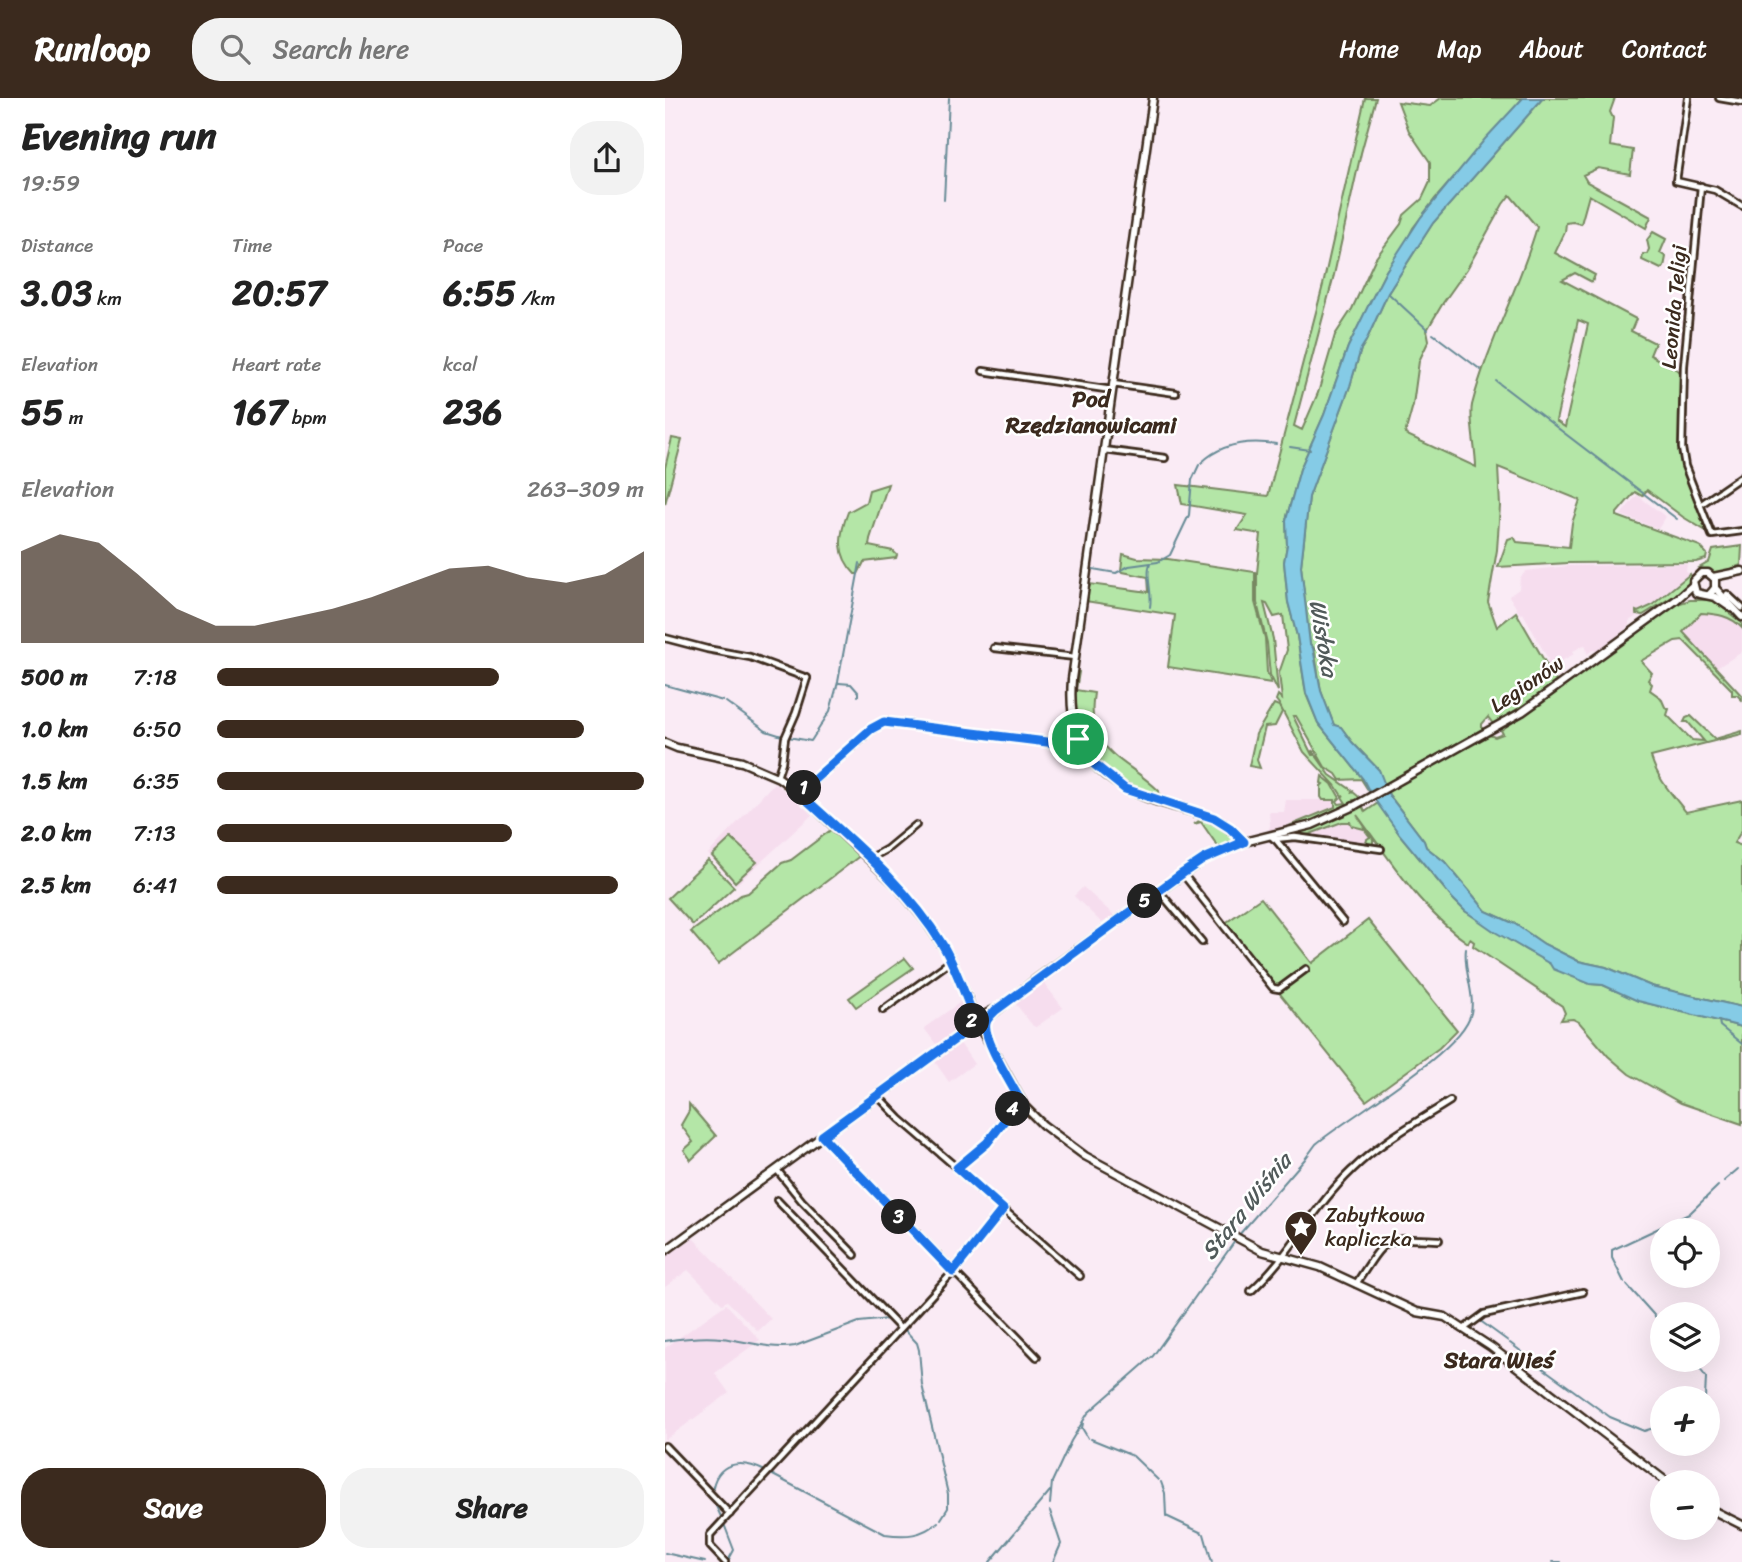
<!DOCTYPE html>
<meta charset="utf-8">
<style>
body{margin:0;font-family:Sriracha,sans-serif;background:#f2f2f2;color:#222;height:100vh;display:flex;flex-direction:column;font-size:26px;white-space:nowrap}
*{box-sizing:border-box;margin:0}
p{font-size:23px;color:#767676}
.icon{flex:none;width:38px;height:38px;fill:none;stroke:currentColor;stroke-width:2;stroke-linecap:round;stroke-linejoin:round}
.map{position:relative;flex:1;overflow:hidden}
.drawer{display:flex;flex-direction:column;background:#fff;width:665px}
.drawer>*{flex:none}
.tools{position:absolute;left:985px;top:1120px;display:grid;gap:14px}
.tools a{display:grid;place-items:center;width:70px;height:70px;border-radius:50%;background:#fff;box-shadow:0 7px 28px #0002;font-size:35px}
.pin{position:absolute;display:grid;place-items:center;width:60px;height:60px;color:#fff;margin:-30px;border:4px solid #fff;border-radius:50%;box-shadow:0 2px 7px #0007}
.km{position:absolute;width:35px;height:35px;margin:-18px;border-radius:50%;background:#222;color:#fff;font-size:19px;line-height:35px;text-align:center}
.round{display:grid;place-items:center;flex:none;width:74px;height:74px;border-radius:28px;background:#f2f2f2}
.head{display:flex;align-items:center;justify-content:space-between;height:119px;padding:0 21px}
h1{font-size:38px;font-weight:700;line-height:52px}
.stats{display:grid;grid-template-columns:repeat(3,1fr);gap:10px;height:119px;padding:7px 21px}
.stats div{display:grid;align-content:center}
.stats b{font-size:35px;font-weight:700}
.stats small{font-size:19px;font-weight:400}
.stats p{font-size:19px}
.chart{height:196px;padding:14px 21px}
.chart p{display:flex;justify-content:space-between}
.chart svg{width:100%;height:126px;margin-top:7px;fill:#3b2a1e;opacity:.7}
.button{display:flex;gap:14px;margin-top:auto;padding:14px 21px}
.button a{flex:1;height:80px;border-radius:28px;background:#3b2a1e;color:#fff;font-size:28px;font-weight:700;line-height:80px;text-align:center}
.button a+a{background:#f2f2f2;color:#222}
ul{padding:0 21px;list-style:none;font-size:23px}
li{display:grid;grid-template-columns:112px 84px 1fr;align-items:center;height:52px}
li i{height:18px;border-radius:9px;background:#3b2a1e}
header{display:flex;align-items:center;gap:42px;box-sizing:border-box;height:98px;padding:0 35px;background:#3b2a1e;color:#fff}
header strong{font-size:33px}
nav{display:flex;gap:38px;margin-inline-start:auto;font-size:24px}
.search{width:490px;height:63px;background:#f2f2f2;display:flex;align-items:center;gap:18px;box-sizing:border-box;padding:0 24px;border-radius:28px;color:#767676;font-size:26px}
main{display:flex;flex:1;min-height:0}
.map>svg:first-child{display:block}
.built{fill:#f6ddee}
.green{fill:#b4e6a7;stroke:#788862;stroke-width:2;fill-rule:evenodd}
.water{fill:#85cbe6;stroke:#678b96;stroke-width:2}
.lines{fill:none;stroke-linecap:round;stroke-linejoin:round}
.stream{stroke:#678b96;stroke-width:2}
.street-casing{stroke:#3b2a1e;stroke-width:10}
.secondary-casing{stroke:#3b2a1e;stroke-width:11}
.street{stroke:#fff;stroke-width:4.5}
.secondary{stroke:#fff;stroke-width:6}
.route-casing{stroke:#fff;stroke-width:14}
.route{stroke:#1a73e8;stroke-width:9}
.labels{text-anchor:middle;stroke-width:5;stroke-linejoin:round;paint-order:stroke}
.street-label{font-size:21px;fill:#3b2a1e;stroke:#fff}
.poi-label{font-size:21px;fill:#3b2a1e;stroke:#fff;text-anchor:start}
.neighbourhood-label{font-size:23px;font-weight:bold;fill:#3b2a1e;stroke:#fff}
.water-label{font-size:23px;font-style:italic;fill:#515a5a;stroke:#fff}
</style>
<header>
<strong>Runloop</strong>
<div class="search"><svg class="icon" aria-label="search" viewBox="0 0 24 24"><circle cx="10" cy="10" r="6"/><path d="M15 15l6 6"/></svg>Search here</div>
<nav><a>Home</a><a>Map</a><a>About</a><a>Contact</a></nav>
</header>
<main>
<section class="drawer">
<div class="head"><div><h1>Evening run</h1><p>19:59</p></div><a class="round"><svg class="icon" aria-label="share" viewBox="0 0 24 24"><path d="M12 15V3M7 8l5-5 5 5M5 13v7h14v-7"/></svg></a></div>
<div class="stats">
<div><p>Distance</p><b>3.03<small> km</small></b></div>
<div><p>Time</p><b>20:57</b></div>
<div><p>Pace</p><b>6:55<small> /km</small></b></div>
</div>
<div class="stats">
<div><p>Elevation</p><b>55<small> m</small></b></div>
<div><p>Heart rate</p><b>167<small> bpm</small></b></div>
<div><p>kcal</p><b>236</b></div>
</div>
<div class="chart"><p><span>Elevation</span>263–309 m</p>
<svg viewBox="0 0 160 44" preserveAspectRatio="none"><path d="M0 44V12L10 6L20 9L30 20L40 32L50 38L60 38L70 35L80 32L90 28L100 23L110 18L120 17L130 21L140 23L150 20L160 12V44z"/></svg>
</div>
<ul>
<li><b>500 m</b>7:18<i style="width:66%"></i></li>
<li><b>1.0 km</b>6:50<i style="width:86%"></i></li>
<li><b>1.5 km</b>6:35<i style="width:100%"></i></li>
<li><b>2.0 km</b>7:13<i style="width:69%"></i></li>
<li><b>2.5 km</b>6:41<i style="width:94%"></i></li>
</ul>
<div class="button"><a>Save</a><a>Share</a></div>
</section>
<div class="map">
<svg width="1077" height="1464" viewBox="0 0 1077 1464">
<rect width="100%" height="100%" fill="#faebf5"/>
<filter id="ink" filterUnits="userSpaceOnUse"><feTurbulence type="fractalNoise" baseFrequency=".0143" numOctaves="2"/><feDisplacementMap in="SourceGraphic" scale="14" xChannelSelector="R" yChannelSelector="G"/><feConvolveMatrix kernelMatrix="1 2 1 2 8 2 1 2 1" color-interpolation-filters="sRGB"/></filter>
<g filter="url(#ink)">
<!-- built -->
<g class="built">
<path d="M972,397L1001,419L993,431L956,417Z"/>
<path d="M1022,466L1021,473L1026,479L1025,486L1002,503L978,517L972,518L964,523V528L933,553L928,552L922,556L921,548L919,547L908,553L909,556L887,568L885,565L883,567L881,563L883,561L858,515L855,516L844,498L854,491L855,480L861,473L902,468Z"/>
<path d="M1036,514L1060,518L1070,522L1077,530V554L1050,571L1018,534Z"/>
<path d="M109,685L120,693L122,692L149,715L71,787L43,756Z"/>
<path d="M621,702H670V709L631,725L630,729L601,737L605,728L604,714H619Z"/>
<path d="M687,718L705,740V748L639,739L638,737Z"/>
<path d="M418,789L451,819L440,828L409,798Z"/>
<path d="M379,885L398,910L371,929L368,928L350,905Z"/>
<path d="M297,903L302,918L301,925L273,949L259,930Z"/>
<path d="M295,945L309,966L284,984L270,964Z"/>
<path d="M28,1140L106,1221L93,1233L62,1203L57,1206L23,1172L0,1189V1160Z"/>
<path d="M61,1206L95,1242L50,1275L64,1295L0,1342V1250Z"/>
</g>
<!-- green -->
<g class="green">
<path d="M700,0H711L696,55L669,177L629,328L637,332L653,295L670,237L687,211L710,161L736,126L739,117L757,101L765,84V64L744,33L733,4L765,8L776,0H858L770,101L748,130L740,146L721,173L683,249L659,317L635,371L621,422L622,447L619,464L623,504L632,538L641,596L653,625L698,681L705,695L696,681L675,682L671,676L660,669L631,618H628L647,657H649L647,652L665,677L688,693L686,695L688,694C699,702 694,703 700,714L713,705L735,737L787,800L800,813L861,852L925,886L938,887L974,903L1077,929V1026L1016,1005L964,976L943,958L914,924L908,921L896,922L900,915L897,908L808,848L809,844L805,841L803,845C756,813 725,761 692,717L708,741V748L701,747L702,741L705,739L699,731L687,728L685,724H677L645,736L613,740L649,730L695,709L691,702H688L687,705L650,724L630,729L626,727L670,709V702H658L656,699V688L658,686L656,685L657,678L667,686L675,700L672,703L674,706L681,705L677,699L679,697L677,698L670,687L639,654L614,606L611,602L613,597L617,601L614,575L622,552L618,517L609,519L602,506L599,505L608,541L613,593L605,577L602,545L592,505V475L596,436L572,432L582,417L517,406L513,387L603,398L658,187Z"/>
<path d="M878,0H950L945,14L948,20L945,48L968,52L965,76L933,70L918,77L922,84L986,119L981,130L924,97L916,126L908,124L901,125L900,134L890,155L930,177L927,184L910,175L897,182L971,221L966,233L990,245L985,257L1018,275L1016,360L1045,433L1043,434L1018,419L982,392L977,398L970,394L952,415V418L1035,448L1042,456L1041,461L1031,464L904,465L833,469L843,441L849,439L852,444L904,449L907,425L915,402L833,369L835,408L832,452L823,504L832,529L851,514L891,583L864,604L828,626L823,619L817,626V631L722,685H718L714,672L687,644L676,629L669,627L656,593L649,550L645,546L636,468L644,399L685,288L696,251L701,243L723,195L768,125ZM845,97L872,129C854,190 823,245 807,307C804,322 811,351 811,369L740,336L748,307L754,263L764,242L762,232L778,205L802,171L838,106ZM913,222L923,226L900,329L891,323Z"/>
<path d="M988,134L1001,141L995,155L1001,159L999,169L996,171L977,162L978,156H982L984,151L982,142Z"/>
<path d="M7,340L17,342L0,406V370Z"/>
<path d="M223,386L205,441L204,448L228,453L232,457L231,460L199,464L193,476H190C171,457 174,437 183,414L201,404L204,392Z"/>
<path d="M1077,448L1076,467L1052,476L1034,470L1044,464L1048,452Z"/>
<path d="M458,456L472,460L503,461L590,474V504L600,540L602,574L606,585L503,569L510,517L420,503L425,486L484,494L483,479L458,474L456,472Z"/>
<path d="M1025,476L1026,481L1023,489L978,517L971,516V513L973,514L986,508Z"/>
<path d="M1025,502H1048L1077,525V530C1065,517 1051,516 1036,515L1018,534L1077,598V602L1072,597H1067V592L1018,542L1010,543L976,563L987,575L983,582L987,586L985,592L996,600L1000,609L1004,611L1002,617L1027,642L1039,643L1023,624H1019L1021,620L1026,618L1050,641L1077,633V636L986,659C993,682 1007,696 1021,714L1077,702V732L1069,745L1077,748V909L986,888L941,869L913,863L879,846L850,826L821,813L780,764L761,749L759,743L722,694L824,637L830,639L838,636L836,632L872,609L997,515L1012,506Z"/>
<path d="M410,573L414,574L411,592L429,595C419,654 461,660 494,693L495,702C455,689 420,666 410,623C406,608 410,589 410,573Z"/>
<path d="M609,606L614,608L617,614L610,628L600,629L592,662L595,670L584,668L591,636Z"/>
<path d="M532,718C546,722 558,727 569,739L568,744L554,750L536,724L529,726L534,723Z"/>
<path d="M167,731L196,757L53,866L26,834L76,797L83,795L117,765L126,762Z"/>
<path d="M66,740L92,764L70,784L47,758Z"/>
<path d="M43,762L69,789L28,827L3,800Z"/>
<path d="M596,800L647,865L703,822L792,932L774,950L701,1003L559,826Z"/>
<path d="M240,860L248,870L191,909L184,900Z"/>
<path d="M24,1006L51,1038L26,1062L19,1052L28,1044L16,1027L24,1013Z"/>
</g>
<!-- water -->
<path class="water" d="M858,0H878L768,125L723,195L701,243L696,251L685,288L644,399L636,468L645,546L648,550L656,593L669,627L676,629L687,644L714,672L724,697L759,743L761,749L780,764L821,813L850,826L879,846L913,863L941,869L986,888L1077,909V929L973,903L938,887L925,886L888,871L885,866L830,834L800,813L787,800L735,737L705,695L698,681L653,625L641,595L632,538L623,504L619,464L622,447L621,422L635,371L659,317L683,249L703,208L721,173L756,119L820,41Z"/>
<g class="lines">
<!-- stream -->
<g class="stream">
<path d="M279,102L284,0"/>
<path d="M723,195L763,232"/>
<path d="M768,236L816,272"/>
<path d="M831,283L1012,421"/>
<path d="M625,349L645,352"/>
<path d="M536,365C556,345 584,342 611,346"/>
<path d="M428,471L451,475L464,468L493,464L505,457L524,417L527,382L534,367"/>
<path d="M485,509C488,495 480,477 485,466"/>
<path d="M174,585L186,586L193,594V598"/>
<path d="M0,587L58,603"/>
<path d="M61,604L101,633L117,638"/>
<path d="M123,639L146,643L165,613L173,584L195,465"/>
<path d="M1054,923L1055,928L1077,946"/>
<path d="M1059,1083L1073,1071"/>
<path d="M573,1138L640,1061L651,1046C684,1018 797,954 806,915C810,894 798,872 801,851"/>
<path d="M959,1184L947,1160V1152L1024,1116L1053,1088"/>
<path d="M962,1187L996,1225"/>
<path d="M814,1222L843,1243"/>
<path d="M239,1231L252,1245L254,1252L257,1287L283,1396V1410L276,1421"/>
<path d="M0,1243C19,1240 38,1238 57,1240C80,1243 106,1252 130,1248L194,1224L224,1221"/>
<path d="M845,1245L869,1263"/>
<path d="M1028,1262L1041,1279L1040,1300"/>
<path d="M871,1265L945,1319L979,1333L998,1327"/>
<path d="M418,1325L417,1330L423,1340"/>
<path d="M426,1341L468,1358L493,1382"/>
<path d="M104,1375L220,1436C241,1439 257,1438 273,1424"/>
<path d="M496,1384L500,1395L501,1418L537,1435"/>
<path d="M47,1394C51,1364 75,1360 100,1373"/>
<path d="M385,1406L387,1384L406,1343L423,1315L488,1258L570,1143"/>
<path d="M51,1408L58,1423"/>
<path d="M385,1413L396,1446L388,1464"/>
<path d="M59,1426L69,1452L63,1463"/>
<path d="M539,1436L547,1464"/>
<path d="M0,1455L40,1464"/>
<path d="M325,1464L385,1393"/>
<path d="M888,1464H896"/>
</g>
<defs>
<g id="street">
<path d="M1023,0L1011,83L1050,92L1077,108"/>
<path d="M1054,0L1077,4"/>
<path d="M1036,88L1019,268L1017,350L1020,368L1047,437L1077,433"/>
<path d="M318,273L447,292"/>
<path d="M448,286L511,295"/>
<path d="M439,352L500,360"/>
<path d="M1035,407L1077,378"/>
<path d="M1062,496L1077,510"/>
<path d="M0,540L42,551L85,559L142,580"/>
<path d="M329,550L410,559"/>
<path d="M112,679L117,664L120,640L131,615L142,580"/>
<path d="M134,695L207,631L219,624L398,646L413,641"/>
<path d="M606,738L609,741L630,739L716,751"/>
<path d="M611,742L678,824"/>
<path d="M204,761L222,751L251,727"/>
<path d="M518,776L608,890L614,891L641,871"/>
<path d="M494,793L537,844"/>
<path d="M218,912L286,863"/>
<path d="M213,998L235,1021L292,1070"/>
<path d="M355,1002L322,1045L292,1071L415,1178"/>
<path d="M157,1038L372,1259"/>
<path d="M112,1072L137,1103L190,1157"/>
<path d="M112,1102L235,1230"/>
<path d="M691,1186C722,1139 716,1139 774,1142"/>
<path d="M586,1193C625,1158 649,1108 687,1072C715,1044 752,1024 785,1003"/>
<path d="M800,1230L819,1216L918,1194"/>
<path d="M0,1348L65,1416"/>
<path d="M60,1464L45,1448V1437L288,1174L338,1111"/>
</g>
<g id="secondary">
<path d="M488,0L407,581C401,656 435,687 504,707C538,717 553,717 579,744"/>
<path d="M1048,479L1077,473"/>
<path d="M1050,490L1077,519"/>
<path d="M1044,497L1050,490V481L1043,475H1036L1028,483L1031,495L1050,499L1066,510"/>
<path d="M0,645L12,650L77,664L114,680L134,695L231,787L260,822L283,856L304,904L309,919"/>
<path d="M308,921L311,918H317L329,912"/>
<path d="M320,922L370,882L539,761L579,744L647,727L689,708L857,614L1011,502L1028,487"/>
<path d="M315,931L324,944L360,1009L378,1027L420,1058L597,1153L655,1169L752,1214L780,1219L826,1249L1002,1384"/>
<path d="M0,1153L297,936L307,925"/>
<path d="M1043,1410L1077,1427"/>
</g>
</defs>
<!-- street casing -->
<use href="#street" class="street-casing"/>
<!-- secondary casing -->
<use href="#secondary" class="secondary-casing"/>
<!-- street -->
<use href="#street" class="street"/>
<!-- secondary -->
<use href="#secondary" class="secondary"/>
</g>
</g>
<g class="lines" filter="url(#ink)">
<defs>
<path id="route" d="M219,624L398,646L413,641L430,667L460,691L549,720L565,730L579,744L539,761L518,775L331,912C327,916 322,920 321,925C317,940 347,987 355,1002L322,1045L292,1070L338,1111L288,1174L157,1038L297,936L307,925L309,919C299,895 291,869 277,846C241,787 184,741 134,695L206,631Z"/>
</defs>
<!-- route casing -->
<use href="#route" class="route-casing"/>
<!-- route -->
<use href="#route" class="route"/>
</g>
<!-- icons -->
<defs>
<symbol id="sight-pin" viewBox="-11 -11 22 30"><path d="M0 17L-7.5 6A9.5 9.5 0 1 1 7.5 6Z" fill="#3b2a1e" stroke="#fff"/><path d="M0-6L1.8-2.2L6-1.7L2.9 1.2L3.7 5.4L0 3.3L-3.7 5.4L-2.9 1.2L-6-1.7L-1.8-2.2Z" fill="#fff"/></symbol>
</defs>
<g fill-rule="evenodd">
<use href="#sight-pin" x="617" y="1110" width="38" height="52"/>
</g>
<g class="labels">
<!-- street labels -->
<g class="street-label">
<text transform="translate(1009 209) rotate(-85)" y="7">Leonida Teligi</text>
<text transform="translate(862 586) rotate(-34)" y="7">Legionów</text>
</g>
<!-- poi labels -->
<g class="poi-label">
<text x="660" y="1124">Zabytkowa<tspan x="660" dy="24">kapliczka</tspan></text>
</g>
<!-- neighbourhood labels -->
<g class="neighbourhood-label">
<text x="426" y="309">Pod<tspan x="426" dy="26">Rzędzianowicami</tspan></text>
<text x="834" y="1270">Stara Wieś</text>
</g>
<!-- water labels -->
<g class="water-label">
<text transform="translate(659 540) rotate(80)" y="8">Wisłoka</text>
<text transform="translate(581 1108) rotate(-51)" y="8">Stara Wiśnia</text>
</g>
</g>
</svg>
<div class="tools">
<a><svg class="icon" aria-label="locate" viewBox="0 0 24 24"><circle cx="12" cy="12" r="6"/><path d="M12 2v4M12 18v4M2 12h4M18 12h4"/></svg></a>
<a><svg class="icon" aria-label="layers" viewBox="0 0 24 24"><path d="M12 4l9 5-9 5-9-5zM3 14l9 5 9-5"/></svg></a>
<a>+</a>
<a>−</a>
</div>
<div class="pin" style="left:413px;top:641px;background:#1e9e55"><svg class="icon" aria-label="arrive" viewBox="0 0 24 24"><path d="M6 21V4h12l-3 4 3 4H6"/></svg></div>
<b class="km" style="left:139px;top:690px">1</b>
<b class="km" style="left:307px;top:923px">2</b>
<b class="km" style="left:234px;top:1119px">3</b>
<b class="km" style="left:348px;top:1011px">4</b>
<b class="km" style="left:480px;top:803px">5</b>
</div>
</main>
